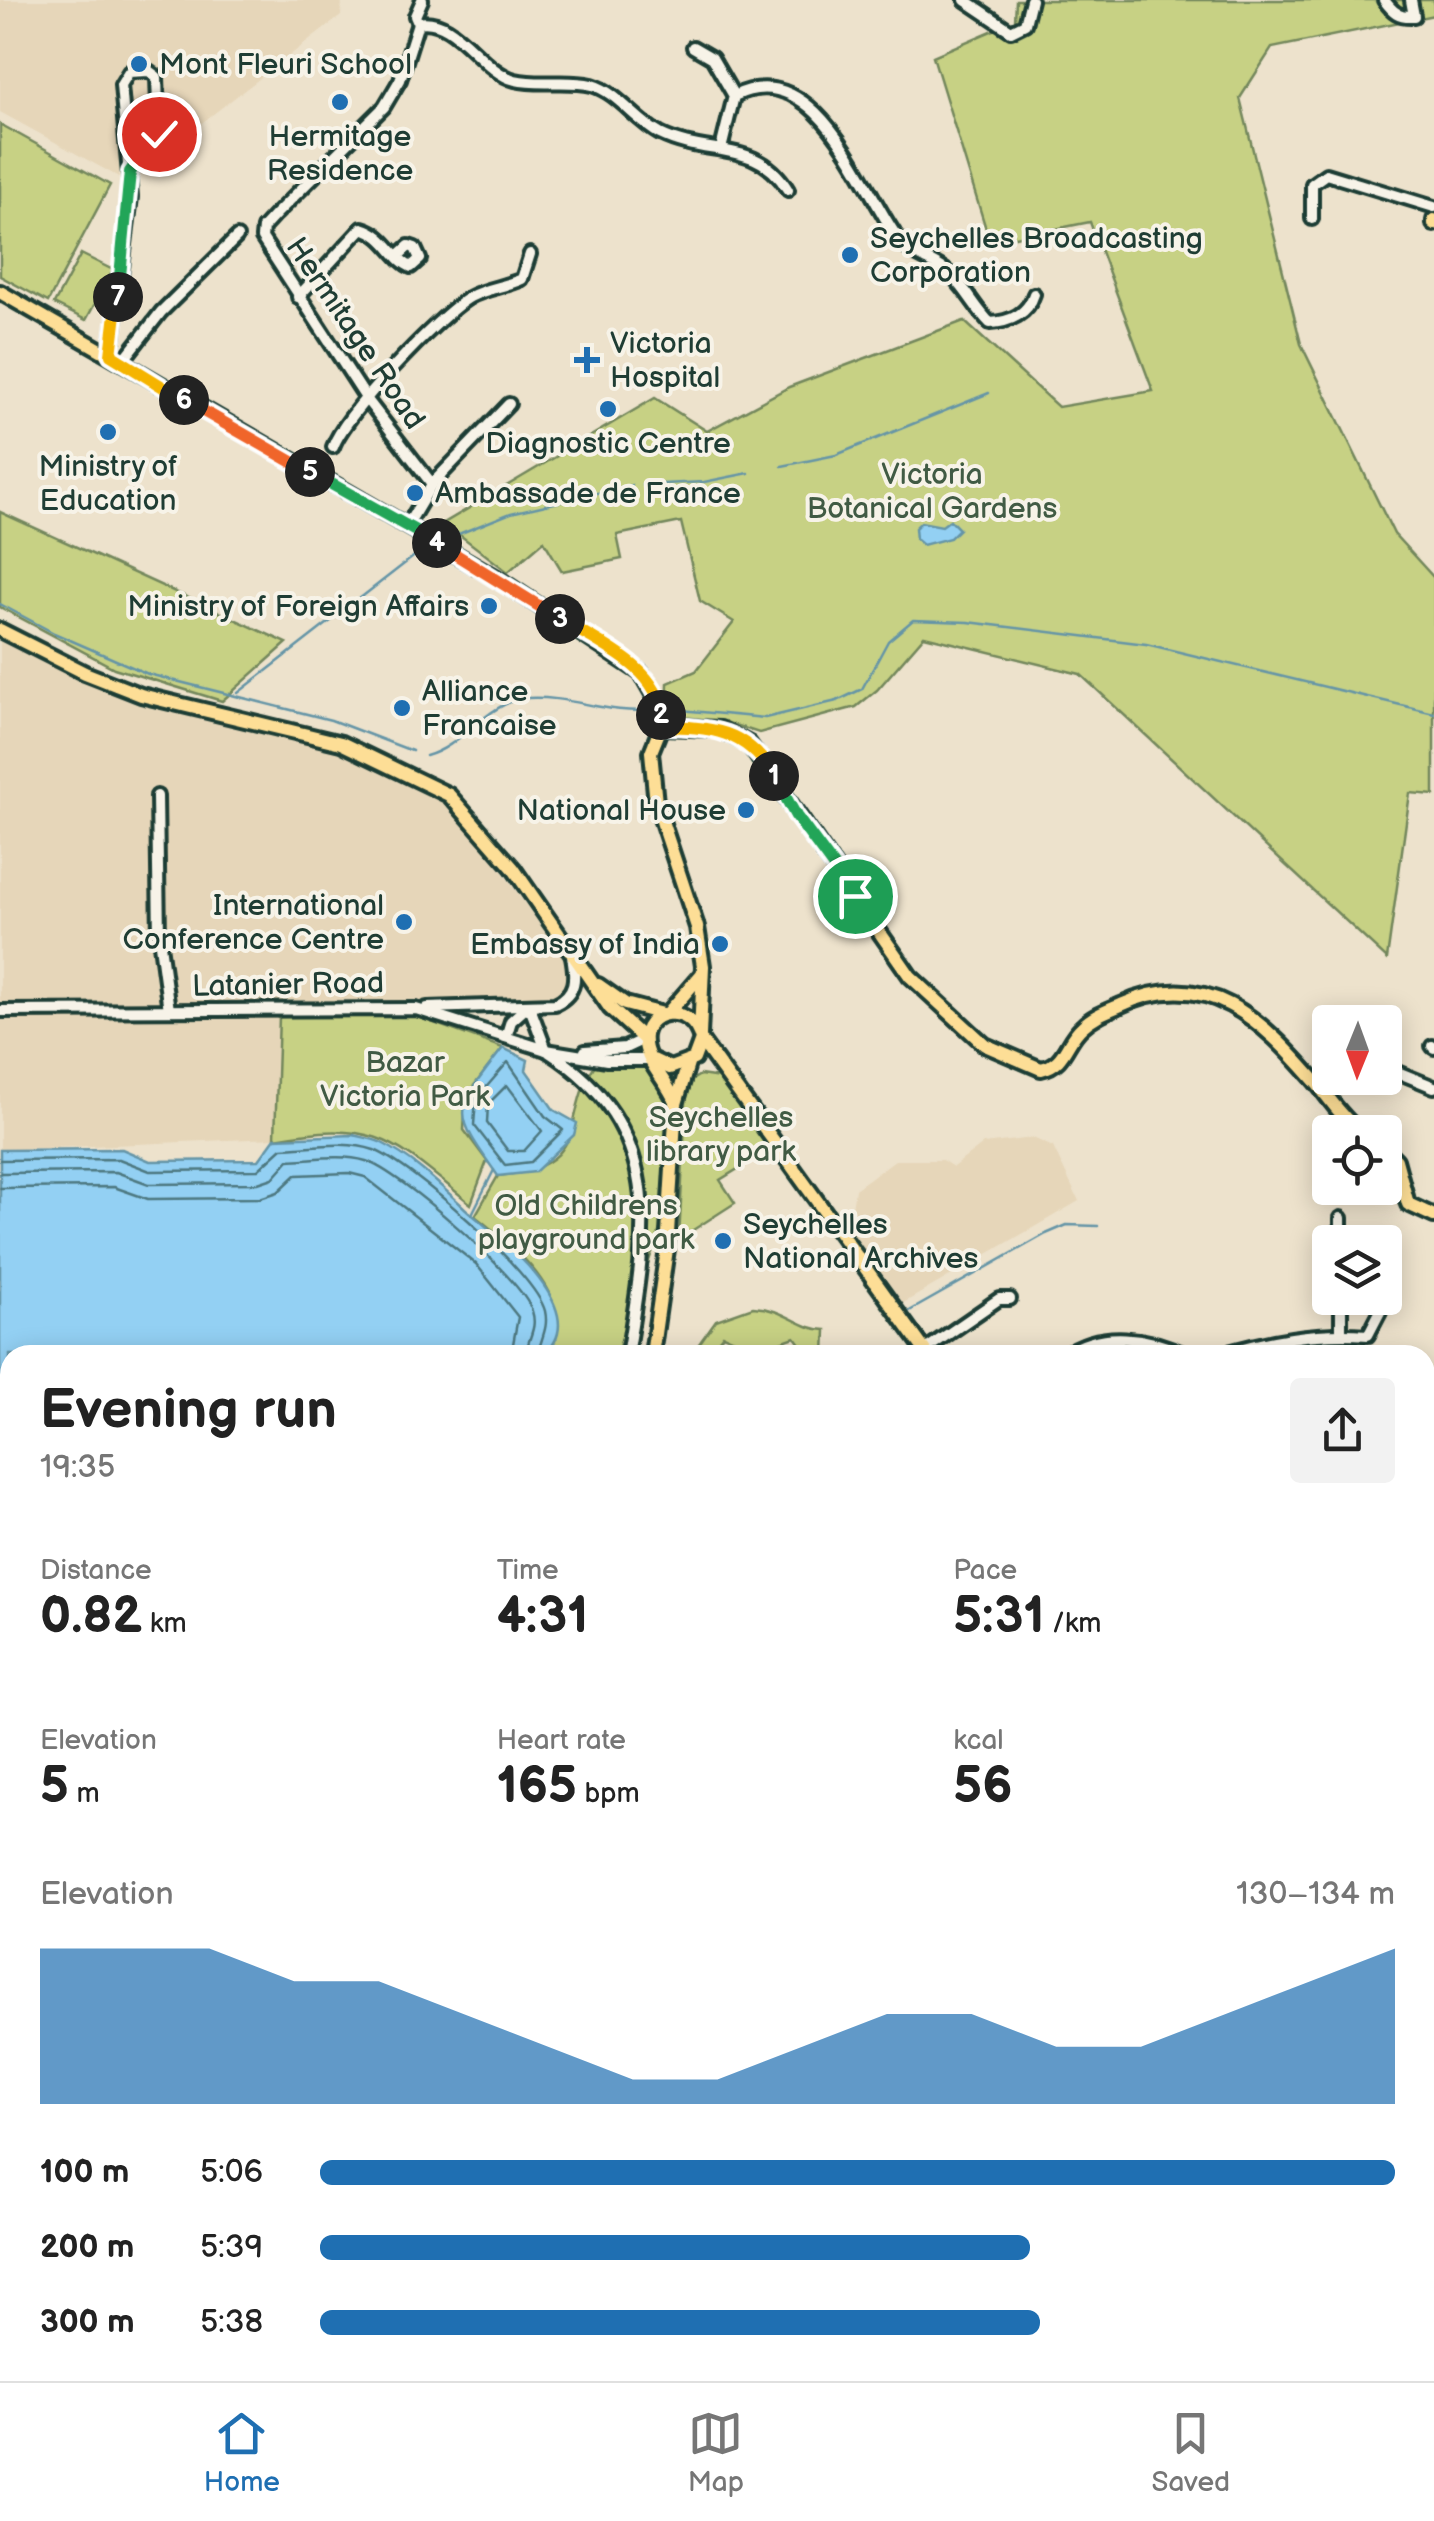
<!DOCTYPE html>
<meta charset="utf-8">
<style>
body{margin:0;font-family:"Balsamiq Sans",sans-serif;background:#f2f2f2;color:#222;height:100vh;display:flex;flex-direction:column;font-size:38px;white-space:nowrap}
*{box-sizing:border-box;margin:0}
p{font-size:32px;color:#767676}
.icon{flex:none;width:55px;height:55px;fill:none;stroke:currentColor;stroke-width:2;stroke-linecap:round;stroke-linejoin:round}
.map{position:relative;flex:1;overflow:hidden}
.drawer{position:absolute;left:0px;top:1345px;width:1435px;height:1038px;display:flex;flex-direction:column;background:#fff;border-radius:30px 30px 0 0;box-shadow:0 5px 25px #0003}
.drawer>*{flex:none}
.needle{width:65px;rotate:181deg}
.controls{position:absolute;left:1312px;top:1005px;display:grid;gap:20px}
.controls a{display:grid;place-items:center;width:90px;height:90px;border-radius:10px;background:#fff;box-shadow:0 5px 25px #0003;font-size:50px}
.pin{position:absolute;display:grid;place-items:center;width:85px;height:85px;color:#fff;margin:-42px;border:5px solid #fff;border-radius:50%;box-shadow:0 2px 10px #0007}
.km{position:absolute;width:50px;height:50px;margin:-25px;border-radius:50%;background:#222;color:#fff;font-size:28px;line-height:50px;text-align:center}
.round{display:grid;place-items:center;flex:none;width:105px;height:105px;border-radius:10px;background:#f2f2f2}
.head{display:flex;align-items:center;justify-content:space-between;height:170px;padding:0 40px}
h1{font-size:55px;font-weight:800;line-height:75px}
.figures{display:grid;grid-template-columns:repeat(3,1fr);gap:15px;height:170px;padding:10px 40px}
.figures div{display:grid;align-content:center}
.figures b{font-size:50px;font-weight:800}
.figures small{font-size:28px;font-weight:400}
.figures p{font-size:28px}
.chart{height:280px;padding:20px 40px}
.chart p{display:flex;justify-content:space-between}
.chart svg{width:100%;height:180px;margin-top:10px;fill:#1f6fb2;opacity:.7}
ul{padding:0 40px;list-style:none;font-size:32px}
li{display:grid;grid-template-columns:160px 120px 1fr;align-items:center;height:75px}
li i{height:25px;border-radius:12px;background:#1f6fb2}
.dock{display:flex;justify-content:space-around;align-items:center;height:140px;border-top:2px solid #e0e0e0;background:#fff;font-size:28px;color:#767676}
.dock a{display:grid;justify-items:center;gap:5px}
.dock .on{color:#1f6fb2}
.map>svg:first-child{display:block}
.built{fill:#e6d6b9}
.green{fill:#c7d184;stroke:#73875c;stroke-width:2.5}
.water{fill:#93d0f3;stroke:#6595a7;stroke-width:2.5}
.lines{fill:none;stroke-linecap:round;stroke-linejoin:round}
.shore{stroke:#4d7880;stroke-width:2.5}
.stream{stroke:#6595a7;stroke-width:2.5}
.ferry{stroke:#365a5a;stroke-width:2.5;stroke-dasharray:12 10;stroke-linecap:butt}
.minor-casing{stroke:#1f3d34;stroke-width:18}
.major-casing{stroke:#1f3d34;stroke-width:20}
.minor{stroke:#f7f3e8;stroke-width:10}
.major{stroke:#fdde96;stroke-width:12}
.split-1-casing{stroke:#fff;stroke-width:20}
.split-2-casing{stroke:#fff;stroke-width:20}
.split-3-casing{stroke:#fff;stroke-width:20}
.split-4-casing{stroke:#fff;stroke-width:20}
.split-5-casing{stroke:#fff;stroke-width:20}
.split-6-casing{stroke:#fff;stroke-width:20}
.split-7-casing{stroke:#fff;stroke-width:20}
.split-8-casing{stroke:#fff;stroke-width:20}
.split-1{stroke:#22a559;stroke-width:12}
.split-2{stroke:#f5b400;stroke-width:12}
.split-3{stroke:#f5b400;stroke-width:12}
.split-4{stroke:#f0652b;stroke-width:12}
.split-5{stroke:#22a559;stroke-width:12}
.split-6{stroke:#f0652b;stroke-width:12}
.split-7{stroke:#f5b400;stroke-width:12}
.split-8{stroke:#22a559;stroke-width:12}
.poi-dot{fill:#1f6fb2;stroke:#f7f3e8;stroke-width:4}
.labels{text-anchor:middle;stroke-width:8;stroke-linejoin:round;paint-order:stroke}
.poi-label{font-size:30px;fill:#1f3d34;stroke:#f7f3e8;text-anchor:start}
.street-label{font-size:30px;fill:#1f3d34;stroke:#f7f3e8}
.park-label{font-size:30px;fill:#415b44;stroke:#f7f3e8}
</style>
<div class="map">
<svg width="1434" height="2381" viewBox="0 0 1434 2381">
<rect width="100%" height="100%" fill="#ede2cc"/>
<filter id="ink" filterUnits="userSpaceOnUse"><feTurbulence type="fractalNoise" baseFrequency=".01" numOctaves="2"/><feDisplacementMap in="SourceGraphic" scale="20" xChannelSelector="R" yChannelSelector="G"/><feConvolveMatrix kernelMatrix="1 2 1 2 8 2 1 2 1" color-interpolation-filters="sRGB"/></filter>
<g filter="url(#ink)">
<!-- built -->
<g class="built">
<path d="M0,0H342L341,16L126,181L0,112Z"/>
<path d="M0,636L85,680L140,701L238,721L339,749L440,797L475,833L566,961L567,988L559,1000L422,1002L412,1015L279,1016L275,1138L0,1150Z"/>
<path d="M1033,1138L1053,1147L1079,1201L900,1305L848,1234L855,1189L895,1160H942L953,1167L983,1144Z"/>
</g>
<!-- green -->
<g class="green">
<path d="M1016,0H1434V15L1272,48L1240,98L1301,344L1394,534L1434,578V795L1410,793L1387,959L1080,674L924,636L877,690L856,707L759,733L725,722L667,715L668,683L696,671L734,622L700,601L681,522L617,535L622,559L562,571L544,541L508,572L444,523L655,398L707,431L789,387L964,321L1058,407L1153,391L1090,222L990,242L933,56L1015,21Z"/>
<path d="M0,124L110,185L48,302L0,276Z"/>
<path d="M81,254L113,270L86,320L54,304Z"/>
<path d="M0,512L287,643L222,701L114,668L0,607Z"/>
<path d="M412,1015L503,1048L466,1096L464,1130L487,1161L471,1204C393,1141 379,1119 275,1138L279,1016Z"/>
<path d="M653,1060L676,1104L671,1198L616,1355H571L550,1349C578,1297 511,1244 475,1216L498,1176C597,1166 558,1113 598,1061Z"/>
<path d="M700,1075L720,1078L777,1145L720,1180L735,1203L679,1239L687,1083Z"/>
<path d="M753,1307C785,1308 800,1330 826,1330L825,1355H808L795,1337L772,1345L745,1344V1355H740L739,1342L723,1335L707,1355H691L716,1320Z"/>
<path d="M1434,1479V1665L1425,1664V1483Z"/>
</g>
<!-- water -->
<g class="water">
<path d="M950,520L959,529L950,538L923,545L916,539L915,528L921,522L942,526Z"/>
<path d="M503,1048L528,1060L526,1070L554,1110L577,1123L574,1135L535,1172L498,1176C451,1110 453,1112 503,1048Z"/>
<path d="M353,1135C362,1137 374,1139 382,1143C414,1159 441,1186 467,1210C495,1235 598,1311 543,1355H10V1588L0,1581V1150L122,1149L150,1161L259,1160L275,1138Z"/>
<path d="M0,1996L10,2006V2074L0,2080Z"/>
<path d="M0,2144L10,2154V2381H0Z"/>
<path d="M293,2373H388V2381H291Z"/>
</g>
<g class="lines">
<!-- shore -->
<g class="shore">
<path d="M508,1062L545,1116L563,1130L531,1162L505,1165L474,1125L476,1099Z"/>
<path d="M507,1085L542,1131L524,1151H508L487,1123L488,1104Z"/>
<path d="M0,1160L119,1159L150,1171L258,1170L282,1148C312,1147 346,1140 374,1150C411,1164 535,1273 545,1311C549,1329 540,1339 538,1355"/>
<path d="M0,1173L116,1172L149,1184L258,1183L273,1178L289,1160C314,1159 342,1154 366,1161C400,1172 521,1277 532,1311C538,1329 527,1338 526,1355"/>
<path d="M0,1188L114,1187L148,1199L260,1198L278,1192L296,1175L349,1173L365,1177L476,1264L518,1317L511,1355"/>
</g>
<!-- stream -->
<g class="stream">
<path d="M782,466L836,455L989,393"/>
<path d="M642,485L704,482L749,473"/>
<path d="M446,539L511,513L632,485"/>
<path d="M0,604L54,633L148,674L331,720L412,751"/>
<path d="M238,693L426,547"/>
<path d="M670,709L765,718L837,701L862,689L888,641L913,620L968,622L1146,644L1434,713"/>
<path d="M426,756C464,746 486,702 527,698C568,695 610,715 652,710"/>
<path d="M472,1214L494,1170"/>
<path d="M906,1313L1046,1234L1067,1225L1098,1226"/>
<path d="M712,2372L721,2381"/>
</g>
<!-- ferry -->
<g class="ferry">
<path d="M0,2183L10,2172"/>
<path d="M0,2189L10,2175"/>
</g>
<defs>
<g id="minor">
<path d="M965,0L1011,31L1025,24L1031,0"/>
<path d="M1384,0C1393,12 1398,17 1414,16L1411,0"/>
<path d="M418,23L415,16L422,0"/>
<path d="M693,47L712,58L734,96"/>
<path d="M721,149L734,96C819,54 864,195 900,241C912,256 930,259 945,270C965,285 973,306 990,323C1010,322 1028,314 1034,294"/>
<path d="M1312,219V184L1326,174L1434,207"/>
<path d="M298,297L362,228C387,235 393,259 411,267L420,259L415,248L409,246L400,254"/>
<path d="M111,355L131,197L121,85L129,72L149,71L157,77L159,134L130,172"/>
<path d="M122,362L161,312L237,237"/>
<path d="M333,447C344,415 439,315 470,297C486,288 505,287 522,279L530,254"/>
<path d="M432,484L368,401L262,238L263,228L276,214L384,107L400,80L418,23C456,15 480,71 515,80C540,86 567,79 592,85C617,92 636,121 660,134C708,158 757,138 788,190"/>
<path d="M407,526L432,484L509,404"/>
<path d="M157,796L159,937L169,1010"/>
<path d="M427,1008L555,1004C577,994 576,977 572,956"/>
<path d="M0,1011L416,1009L546,1050L607,1060H653"/>
<path d="M506,1037L511,1021L529,1005L546,1050"/>
<path d="M1432,1046L1434,1048"/>
<path d="M585,1051L625,1048L644,1039"/>
<path d="M549,1052C667,1128 647,1235 627,1355"/>
<path d="M1385,1067L1434,1087"/>
<path d="M1315,1081L1333,1078"/>
<path d="M1341,1218V1242"/>
<path d="M1341,1298V1333"/>
<path d="M925,1350L999,1299H1010"/>
<path d="M1065,1355C1101,1329 1149,1337 1187,1355"/>
<path d="M1218,1355C1269,1340 1314,1331 1368,1335L1380,1312"/>
<path d="M1425,1407L1434,1409"/>
<path d="M0,1664L10,1665"/>
<path d="M0,1729L10,1730"/>
<path d="M1425,1988H1434"/>
<path d="M1425,2153L1434,2150"/>
<path d="M113,2381L116,2372"/>
<path d="M123,2381L126,2372"/>
<path d="M858,2381L874,2372"/>
</g>
<g id="major">
<path d="M1434,220V224"/>
<path d="M0,292L497,578L641,673L661,708V727L651,752L656,803L697,927L703,966L700,1035"/>
<path d="M0,630L85,673L141,695L341,743L449,795L513,868L610,1008L644,1039"/>
<path d="M661,727L720,729L749,744L910,976L985,1045L1041,1069C1066,1064 1065,1042 1082,1027C1093,1016 1107,1011 1121,1005C1207,965 1262,1020 1315,1081C1330,1099 1342,1118 1360,1132"/>
<path d="M598,985L625,1004L663,1014"/>
<path d="M668,1013L701,975"/>
<path d="M701,1040L928,1355"/>
<path d="M653,1060L670,1068L694,1059L701,1040C692,1000 640,1009 645,1044C647,1063 668,1083 675,1101"/>
<path d="M1385,1149L1396,1160L1408,1204L1434,1216"/>
<path d="M652,1355L667,1249L676,1104L688,1064"/>
<path d="M1425,1798H1434"/>
<path d="M569,2381L572,2372"/>
</g>
</defs>
<!-- minor casing -->
<use href="#minor" class="minor-casing"/>
<!-- major casing -->
<use href="#major" class="major-casing"/>
<!-- minor -->
<use href="#minor" class="minor"/>
<!-- major -->
<use href="#major" class="major"/>
</g>
</g>
<g class="lines" filter="url(#ink)">
<defs>
<path id="split-1" d="M774,776L796,816L855,896"/>
<path id="split-2" d="M661,715L660,726C711,727 746,729 774,776"/>
<path id="split-3" d="M560,619C594,641 661,668 661,715"/>
<path id="split-4" d="M437,543L560,619"/>
<path id="split-5" d="M310,472L437,543"/>
<path id="split-6" d="M184,400L310,472"/>
<path id="split-7" d="M118,297L111,355L184,400"/>
<path id="split-8" d="M118,297L130,172L159,134"/>
</defs>
<!-- split-1 casing -->
<use href="#split-1" class="split-1-casing"/>
<!-- split-2 casing -->
<use href="#split-2" class="split-2-casing"/>
<!-- split-3 casing -->
<use href="#split-3" class="split-3-casing"/>
<!-- split-4 casing -->
<use href="#split-4" class="split-4-casing"/>
<!-- split-5 casing -->
<use href="#split-5" class="split-5-casing"/>
<!-- split-6 casing -->
<use href="#split-6" class="split-6-casing"/>
<!-- split-7 casing -->
<use href="#split-7" class="split-7-casing"/>
<!-- split-8 casing -->
<use href="#split-8" class="split-8-casing"/>
<!-- split-1 -->
<use href="#split-1" class="split-1"/>
<!-- split-2 -->
<use href="#split-2" class="split-2"/>
<!-- split-3 -->
<use href="#split-3" class="split-3"/>
<!-- split-4 -->
<use href="#split-4" class="split-4"/>
<!-- split-5 -->
<use href="#split-5" class="split-5"/>
<!-- split-6 -->
<use href="#split-6" class="split-6"/>
<!-- split-7 -->
<use href="#split-7" class="split-7"/>
<!-- split-8 -->
<use href="#split-8" class="split-8"/>
</g>
<!-- markers -->
<g class="poi-dot">
<circle cx="139" cy="64" r="10"/>
<circle cx="340" cy="102" r="10"/>
<circle cx="850" cy="255" r="10"/>
<path d="M582 345h10v10h10v10h-10v10h-10v-10h-10v-10h10z"/>
<circle cx="608" cy="409" r="10"/>
<circle cx="108" cy="432" r="10"/>
<circle cx="415" cy="493" r="10"/>
<circle cx="489" cy="606" r="10"/>
<circle cx="402" cy="708" r="10"/>
<circle cx="746" cy="810" r="10"/>
<circle cx="404" cy="922" r="10"/>
<circle cx="720" cy="944" r="10"/>
<circle cx="723" cy="1241" r="10"/>
</g>
<g class="labels">
<!-- poi labels -->
<g class="poi-label">
<text x="159" y="74">Mont Fleuri School</text>
<text x="340" y="146" text-anchor="middle">Hermitage<tspan x="340" dy="34">Residence</tspan></text>
<text x="870" y="248">Seychelles Broadcasting<tspan x="870" dy="34">Corporation</tspan></text>
<text x="610" y="353">Victoria<tspan x="610" dy="34">Hospital</tspan></text>
<text x="608" y="453" text-anchor="middle">Diagnostic Centre</text>
<text x="108" y="476" text-anchor="middle">Ministry of<tspan x="108" dy="34">Education</tspan></text>
<text x="435" y="503">Ambassade de France</text>
<text x="469" y="616" text-anchor="end">Ministry of Foreign Affairs</text>
<text x="422" y="701">Alliance<tspan x="422" dy="34">Francaise</tspan></text>
<text x="726" y="820" text-anchor="end">National House</text>
<text x="384" y="915" text-anchor="end">International<tspan x="384" dy="34">Conference Centre</tspan></text>
<text x="700" y="954" text-anchor="end">Embassy of India</text>
<text x="743" y="1234">Seychelles<tspan x="743" dy="34">National Archives</tspan></text>
</g>
<!-- street labels -->
<g class="street-label">
<text transform="translate(356 333) rotate(56)" y="10">Hermitage Road</text>
<text transform="translate(288 984) rotate(-1)" y="10">Latanier Road</text>
</g>
<!-- park labels -->
<g class="park-label">
<text x="932" y="484">Victoria<tspan x="932" dy="34">Botanical Gardens</tspan></text>
<text x="405" y="1072">Bazar<tspan x="405" dy="34">Victoria Park</tspan></text>
<text x="721" y="1127">Seychelles<tspan x="721" dy="34">library park</tspan></text>
<text x="586" y="1215">Old Childrens<tspan x="586" dy="34">playground park</tspan></text>
</g>
</g>
</svg>
<div class="controls">
<a><svg class="needle" viewBox="-14 -14 28 28"><path d="M0-13l5 13h-10z" fill="#e53935"/><path d="M0 13l5-13h-10z" fill="#767676"/></svg></a>
<a><svg class="icon" aria-label="locate" viewBox="0 0 24 24"><circle cx="12" cy="12" r="6"/><path d="M12 2v4M12 18v4M2 12h4M18 12h4"/></svg></a>
<a><svg class="icon" aria-label="layers" viewBox="0 0 24 24"><path d="M12 4l9 5-9 5-9-5zM3 14l9 5 9-5"/></svg></a>
</div>
<div class="pin" style="left:855px;top:896px;background:#1e9e55"><svg class="icon" aria-label="arrive" viewBox="0 0 24 24"><path d="M6 21V4h12l-3 4 3 4H6"/></svg></div>
<div class="pin" style="left:159px;top:134px;background:#d93025"><svg class="icon" aria-label="check" viewBox="0 0 24 24"><path d="M5 12l5 5 9-10"/></svg></div>
<b class="km" style="left:774px;top:776px">1</b>
<b class="km" style="left:661px;top:715px">2</b>
<b class="km" style="left:560px;top:619px">3</b>
<b class="km" style="left:437px;top:543px">4</b>
<b class="km" style="left:310px;top:472px">5</b>
<b class="km" style="left:184px;top:400px">6</b>
<b class="km" style="left:118px;top:297px">7</b>
<section class="drawer">
<div class="head"><div><h1>Evening run</h1><p>19:35</p></div><a class="round"><svg class="icon" aria-label="share" viewBox="0 0 24 24"><path d="M12 15V3M7 8l5-5 5 5M5 13v7h14v-7"/></svg></a></div>
<div class="figures">
<div><p>Distance</p><b>0.82<small> km</small></b></div>
<div><p>Time</p><b>4:31</b></div>
<div><p>Pace</p><b>5:31<small> /km</small></b></div>
</div>
<div class="figures">
<div><p>Elevation</p><b>5<small> m</small></b></div>
<div><p>Heart rate</p><b>165<small> bpm</small></b></div>
<div><p>kcal</p><b>56</b></div>
</div>
<div class="chart"><p><span>Elevation</span>130–134 m</p>
<svg viewBox="0 0 160 44" preserveAspectRatio="none"><path d="M0 44V6L10 6L20 6L30 14L40 14L50 22L60 30L70 38L80 38L90 30L100 22L110 22L120 30L130 30L140 22L150 14L160 6V44z"/></svg>
</div>
<ul>
<li><b>100 m</b>5:06<i style="width:100%"></i></li>
<li><b>200 m</b>5:39<i style="width:66%"></i></li>
<li><b>300 m</b>5:38<i style="width:67%"></i></li>
</ul>
</section>
</div>
<nav class="dock">
<a class="on"><svg class="icon" aria-label="home" viewBox="0 0 24 24"><path d="M3 11l9-7 9 7M6 9v11h12V9"/></svg>Home</a>
<a><svg class="icon" aria-label="map" viewBox="0 0 24 24"><path d="M3 6l6-2 6 2 6-2v14l-6 2-6-2-6 2zM9 4v14M15 6v14"/></svg>Map</a>
<a><svg class="icon" aria-label="saved" viewBox="0 0 24 24"><path d="M7 4h10v16l-5-4-5 4z"/></svg>Saved</a>
</nav>
